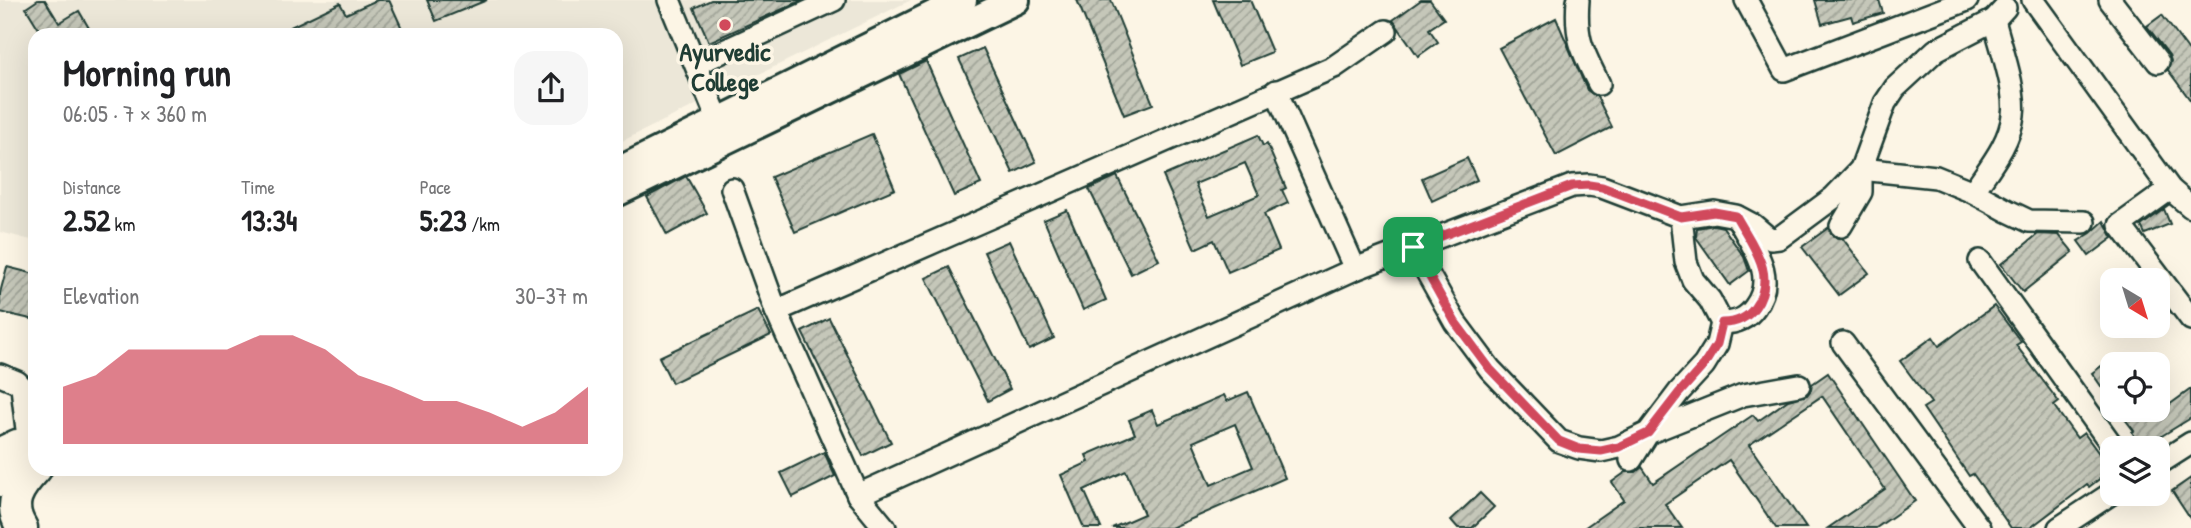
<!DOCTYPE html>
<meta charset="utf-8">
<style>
body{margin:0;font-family:"Patrick Hand",sans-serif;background:#f6f6f6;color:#202124;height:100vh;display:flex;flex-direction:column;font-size:26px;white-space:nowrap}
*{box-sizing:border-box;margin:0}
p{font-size:23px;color:#757577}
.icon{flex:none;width:38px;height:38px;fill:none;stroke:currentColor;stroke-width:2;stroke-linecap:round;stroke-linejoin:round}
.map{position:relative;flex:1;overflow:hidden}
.side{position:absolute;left:28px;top:28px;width:595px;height:448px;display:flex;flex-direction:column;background:#fff;border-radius:21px;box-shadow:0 7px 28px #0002}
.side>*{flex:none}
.needle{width:46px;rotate:142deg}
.controls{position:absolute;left:2100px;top:268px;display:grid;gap:14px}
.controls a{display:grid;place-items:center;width:70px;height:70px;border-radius:14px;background:#fff;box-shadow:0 7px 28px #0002;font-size:35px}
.pin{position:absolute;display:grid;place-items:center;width:60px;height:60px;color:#fff;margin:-30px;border-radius:14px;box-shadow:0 4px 10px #0006}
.round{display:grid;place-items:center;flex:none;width:74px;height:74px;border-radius:21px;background:#f6f6f6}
.headline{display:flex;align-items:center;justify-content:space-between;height:119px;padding:0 35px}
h1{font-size:38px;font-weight:700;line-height:52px}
.metrics{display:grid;grid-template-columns:repeat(3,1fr);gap:10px;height:119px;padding:7px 35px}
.metrics div{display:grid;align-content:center}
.metrics b{font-size:30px;font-weight:700}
.metrics small{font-size:19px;font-weight:400}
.metrics p{font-size:19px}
.chart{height:196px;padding:14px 35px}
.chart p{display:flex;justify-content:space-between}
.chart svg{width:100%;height:126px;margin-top:7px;fill:#d1495b;opacity:.7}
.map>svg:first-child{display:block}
.built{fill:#ece7d8}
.building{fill:url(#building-hatch);stroke:#1f3d34;stroke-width:2;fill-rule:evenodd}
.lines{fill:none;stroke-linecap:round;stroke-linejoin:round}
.minor-casing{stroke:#1f3d34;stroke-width:26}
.major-casing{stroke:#1f3d34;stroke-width:32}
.highway-casing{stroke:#1f3d34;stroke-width:35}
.minor{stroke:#fcf5e5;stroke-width:21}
.major{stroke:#fcf5e5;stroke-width:26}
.highway{stroke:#fcf5e5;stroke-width:30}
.route-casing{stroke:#fff;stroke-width:14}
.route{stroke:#d1495b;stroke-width:9}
.poi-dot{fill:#d1495b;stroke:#fcf5e5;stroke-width:2.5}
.labels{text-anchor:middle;stroke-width:7;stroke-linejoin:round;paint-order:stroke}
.poi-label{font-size:26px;font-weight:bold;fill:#1f3d34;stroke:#fcf5e5}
</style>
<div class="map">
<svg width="2191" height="528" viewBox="0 0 2191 528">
<defs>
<pattern id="building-hatch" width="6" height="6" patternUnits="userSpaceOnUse" patternTransform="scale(1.75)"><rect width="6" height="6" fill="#c5c7b9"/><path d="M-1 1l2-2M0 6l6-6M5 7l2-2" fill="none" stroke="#9fa397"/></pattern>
</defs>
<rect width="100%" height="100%" fill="#fcf5e5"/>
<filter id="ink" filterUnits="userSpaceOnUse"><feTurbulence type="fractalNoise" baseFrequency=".0143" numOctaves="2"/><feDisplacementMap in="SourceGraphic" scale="14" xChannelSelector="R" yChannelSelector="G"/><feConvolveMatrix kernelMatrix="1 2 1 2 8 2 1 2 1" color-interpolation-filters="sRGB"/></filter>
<g filter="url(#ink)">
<!-- built -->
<path class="built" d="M0,0H911L616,144V35H35V241L0,232Z"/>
<!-- building -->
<g class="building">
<path d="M38,0H45L59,23L79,11L93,35H40L42,34L26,8Z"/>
<path d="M377,0H389L405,35H365L362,27L344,35H274L340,3L346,14Z"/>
<path d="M427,0H487L436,21Z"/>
<path d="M711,0H803L709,42L694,8Z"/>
<path d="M1077,0H1111L1153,104L1124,115Z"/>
<path d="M1213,0H1250L1272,52L1240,65Z"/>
<path d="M1421,0H1430L1444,19L1429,29L1438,42L1418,56L1393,20Z"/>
<path d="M1815,0H1879L1883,13L1853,22L1851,16L1822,24Z"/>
<path d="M2162,15L2191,54V101L2168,70L2171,61L2169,55L2147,26Z"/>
<path d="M1556,18L1587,90L1597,97L1612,127L1556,156L1499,48Z"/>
<path d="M983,48L1036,162L1013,173L959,59Z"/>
<path d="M926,61L981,184L954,196L899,74Z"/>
<path d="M872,134L895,189L795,232L771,177Z"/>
<path d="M1258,135L1263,146L1267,144L1286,188L1282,190L1288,203L1264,214L1279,250L1228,272L1214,240L1195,249L1163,176ZM1245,163L1259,195L1209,216L1195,184Z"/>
<path d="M1467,158L1477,180L1432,201L1422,178Z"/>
<path d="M686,176L707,213L667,235L647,197Z"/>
<path d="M1117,176L1159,260L1131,274L1089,189Z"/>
<path d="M2164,209L2170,224L2145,234L2141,226Z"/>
<path d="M1067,210L1106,300L1083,310L1044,220Z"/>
<path d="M2104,221L2113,238L2089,256L2078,241L2091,233Z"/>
<path d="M1714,225L1723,227L1744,257L1749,271L1730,285L1696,237L1697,228Z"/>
<path d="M1828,228L1834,237L1843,239L1869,273L1839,295L1802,247Z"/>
<path d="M2038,234L2059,235L2073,252L2023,292L2001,264Z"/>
<path d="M1009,241L1054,338L1029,350L984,252Z"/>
<path d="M7,267L35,274V320L0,312V293Z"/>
<path d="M949,267L1010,389L988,401L926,278Z"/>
<path d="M1994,306L2021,342L2016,345L2059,402L2054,406L2077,438L2084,433L2111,470L2089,487L2087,485L2030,528H2011L1973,474L1969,476L1923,408L1931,403L1900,361L1933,337L1939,346Z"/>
<path d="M758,310L771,335L672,383L659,357Z"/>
<path d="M829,318L891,442L863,456L802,332Z"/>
<path d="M2112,358V402L2092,373Z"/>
<path d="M1828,373L1915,501L1876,528H1828L1885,489L1822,396L1749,445L1806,528H1776L1729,460L1665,504L1682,528H1584L1624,500L1612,482L1626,472H1636L1642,467L1653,483L1753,415L1758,421L1788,400L1807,395L1811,390L1812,384Z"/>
<path d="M2191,389V418L2142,448L2132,432L2134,431L2118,410H2162Z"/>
<path d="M1248,392L1285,478L1171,528H1112L1144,514L1126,471L1084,490L1101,528H1084L1061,475L1089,462L1086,455L1135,434L1129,420L1152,410L1158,424L1224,395L1227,401ZM1235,424L1253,467L1211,485L1193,442Z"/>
<path d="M824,452L835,476L793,497L781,473Z"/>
<path d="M2191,478V520L2172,491Z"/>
<path d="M1480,493L1494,507L1472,528H1458L1451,520Z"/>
</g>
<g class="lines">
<defs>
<g id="minor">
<path d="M669,0L724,134"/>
<path d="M1578,0C1575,39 1582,50 1599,84"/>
<path d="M1746,0L1784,70L1967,0"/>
<path d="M2033,0L2170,189L2191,207"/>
<path d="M2110,0L2158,62"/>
<path d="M696,64L834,0"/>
<path d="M1276,91L1355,269"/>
<path d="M732,189L776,311L858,495L885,528"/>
<path d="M2170,189L2120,225L2191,319"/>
<path d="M1973,192C1988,169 2010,144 2013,115C2017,91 2000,45 1994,20"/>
<path d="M1841,226L1861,192V169L1885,103L1895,88L1936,50L1994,20L2005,8"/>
<path d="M1413,247L1455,322L1490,369L1559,441L1579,448L1601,451L1619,447L1648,433L1679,392L1704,365L1717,344L1722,323L1710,300L1693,280L1686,262L1681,217"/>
<path d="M1980,261L2114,448"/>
<path d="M776,311L1334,67L1386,31"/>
<path d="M1722,323C1736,323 1747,319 1755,307C1778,276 1752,246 1737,217"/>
<path d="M1843,343L1979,528"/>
<path d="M0,375L17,382L22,387L28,438"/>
<path d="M1631,460L1648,433L1743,395L1799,385"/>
<path d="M2158,464L2191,443"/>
<path d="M858,495L1355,269L1572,186L1589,185L1602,187L1681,217L1714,212L1736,216L1753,225L1766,236L1771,239L1779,238L1833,198L1861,169L1936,177L1973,192L2008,211L2029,221L2084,222"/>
<path d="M2059,528L2112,493"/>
</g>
<g id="major">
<path d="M616,172L963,0"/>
<path d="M616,193L1016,0"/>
<path d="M0,456L35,434"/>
<path d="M0,483L35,462"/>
</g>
<g id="highway">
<path d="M0,453L17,445"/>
<path d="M22,528C7,504 18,488 36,469"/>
</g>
</defs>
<!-- minor casing -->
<use href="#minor" class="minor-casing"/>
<!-- major casing -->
<use href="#major" class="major-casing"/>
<!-- highway casing -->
<use href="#highway" class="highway-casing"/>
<!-- minor -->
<use href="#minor" class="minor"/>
<!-- major -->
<use href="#major" class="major"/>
<!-- highway -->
<use href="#highway" class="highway"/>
</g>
</g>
<g class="lines" filter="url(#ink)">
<defs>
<path id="route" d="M1589,185L1602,187L1681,217L1714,212L1736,216C1752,245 1778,275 1755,307C1747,319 1736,323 1722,323L1717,344L1704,365L1679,393L1648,433L1619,447L1601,451L1579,449L1559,441L1490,369L1455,322L1413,247L1572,186Z"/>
</defs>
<!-- route casing -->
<use href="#route" class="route-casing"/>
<!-- route -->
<use href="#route" class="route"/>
</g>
<!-- markers -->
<circle class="poi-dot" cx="725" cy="25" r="7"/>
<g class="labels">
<!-- poi labels -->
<g class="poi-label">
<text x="725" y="61">Ayurvedic<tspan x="725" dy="30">College</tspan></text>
</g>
</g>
</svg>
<div class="controls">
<a><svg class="needle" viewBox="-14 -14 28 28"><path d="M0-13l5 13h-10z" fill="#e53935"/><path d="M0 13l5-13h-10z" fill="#757577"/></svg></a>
<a><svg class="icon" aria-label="locate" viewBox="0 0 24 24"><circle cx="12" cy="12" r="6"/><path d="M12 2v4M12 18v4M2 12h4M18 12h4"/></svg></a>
<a><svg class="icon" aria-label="layers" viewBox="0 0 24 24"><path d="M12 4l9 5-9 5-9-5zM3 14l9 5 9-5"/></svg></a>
</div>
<div class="pin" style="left:1413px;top:247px;background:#1e9e55"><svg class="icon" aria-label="arrive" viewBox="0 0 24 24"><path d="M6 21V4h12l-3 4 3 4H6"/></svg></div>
<section class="side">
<div class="headline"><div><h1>Morning run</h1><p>06:05 · 7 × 360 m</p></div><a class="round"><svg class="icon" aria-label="share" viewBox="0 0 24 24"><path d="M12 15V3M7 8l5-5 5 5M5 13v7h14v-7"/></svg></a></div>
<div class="metrics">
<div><p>Distance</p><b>2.52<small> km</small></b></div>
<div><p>Time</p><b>13:34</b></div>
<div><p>Pace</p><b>5:23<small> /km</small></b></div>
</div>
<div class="chart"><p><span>Elevation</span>30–37 m</p>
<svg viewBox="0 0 160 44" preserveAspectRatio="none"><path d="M0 44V24L10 20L20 11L30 11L40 11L50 11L60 6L70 6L80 11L90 20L100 24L110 29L120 29L130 33L140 38L150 33L160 24V44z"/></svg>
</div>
</section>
</div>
